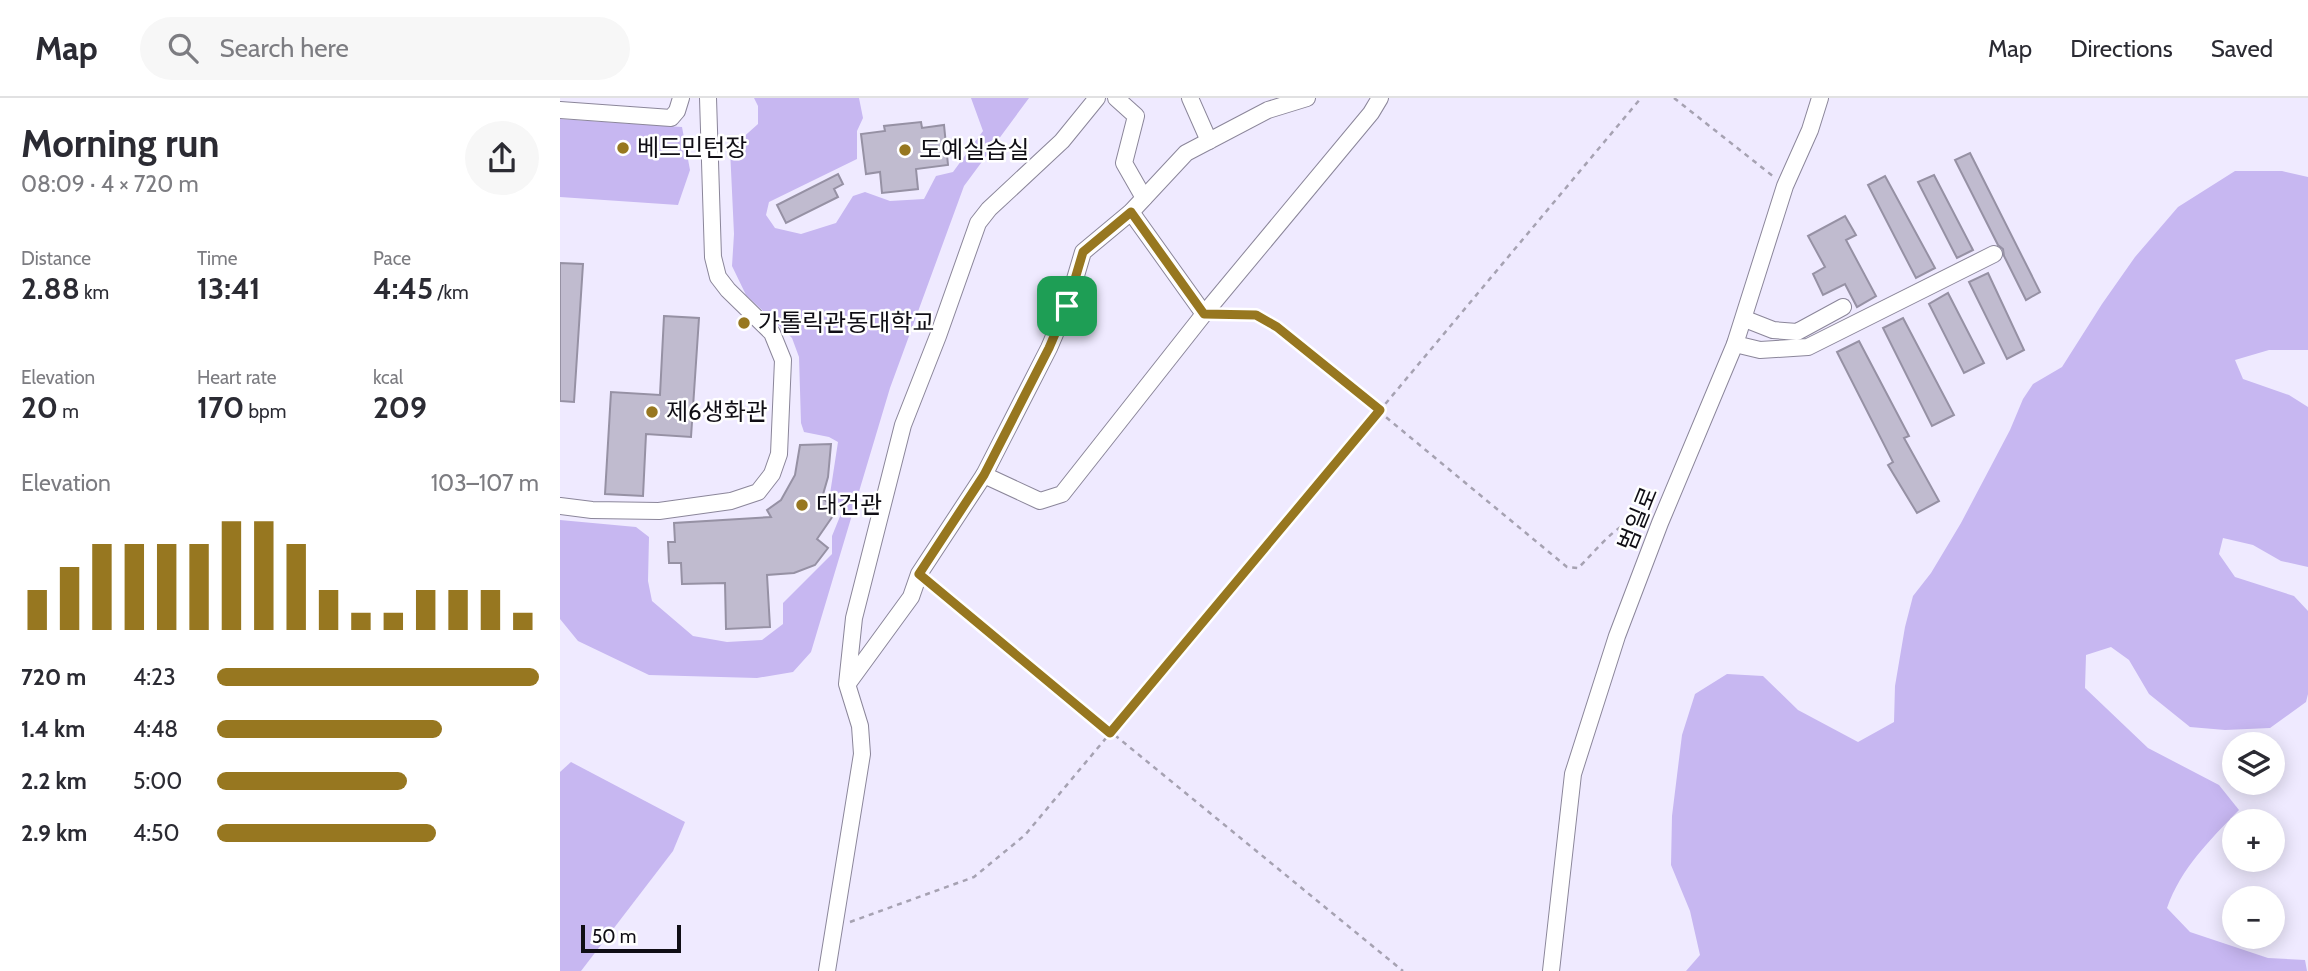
<!DOCTYPE html>
<meta charset="utf-8">
<style>
body{margin:0;font-family:Cabin,"Noto Sans KR",sans-serif;background:#f7f7f7;color:#2b2b33;height:100vh;display:flex;flex-direction:column;font-size:26px;white-space:nowrap}
*{box-sizing:border-box;margin:0}
p{font-size:23px;color:#7c7c81}
.icon{flex:none;width:38px;height:38px;fill:none;stroke:currentColor;stroke-width:2;stroke-linecap:round;stroke-linejoin:round}
.map{position:relative;flex:1;overflow:hidden}
.sheet{display:flex;flex-direction:column;background:#fff;width:560px}
.sheet>*{flex:none}
.controls{position:absolute;left:1662px;top:634px;display:grid;gap:14px}
.controls a{display:grid;place-items:center;width:63px;height:63px;border-radius:50%;background:#fff;box-shadow:0 4px 18px #0003;font-size:35px}
.scale{position:absolute;left:21px;bottom:18px;width:100px;box-sizing:border-box;padding-left:7px;border:4px solid #100e15;border-top:0;font-size:19px;line-height:24px;white-space:nowrap;color:#100e15;-webkit-text-stroke:5px #fff;paint-order:stroke}
.pin{position:absolute;display:grid;place-items:center;width:60px;height:60px;color:#fff;margin:-30px;border-radius:14px;box-shadow:0 4px 10px #0006}
.round{display:grid;place-items:center;flex:none;width:74px;height:74px;border-radius:37px;background:#f7f7f7}
.summary{display:flex;align-items:center;justify-content:space-between;height:119px;padding:0 21px}
h1{font-size:38px;font-weight:800;line-height:52px}
.metrics{display:grid;grid-template-columns:repeat(3,1fr);gap:10px;height:119px;padding:7px 21px}
.metrics div{display:grid;align-content:center}
.metrics b{font-size:30px;font-weight:800}
.metrics small{font-size:19px;font-weight:400}
.metrics p{font-size:19px}
.chart{height:196px;padding:14px 21px}
.chart p{display:flex;justify-content:space-between}
.chart svg{width:100%;height:126px;margin-top:7px;stroke:#977720;stroke-width:6}
ul{padding:0 21px;list-style:none;font-size:23px}
li{display:grid;grid-template-columns:112px 84px 1fr;align-items:center;height:52px}
li i{height:18px;border-radius:9px;background:#977720}
header{display:flex;align-items:center;gap:42px;box-sizing:border-box;height:98px;padding:0 35px;background:#fff;border-bottom:2px solid #e1e1e2}
header strong{font-size:33px}
nav{display:flex;gap:38px;margin-inline-start:auto;font-size:24px}
.search{width:490px;height:63px;background:#f7f7f7;display:flex;align-items:center;gap:18px;box-sizing:border-box;padding:0 24px;border-radius:38px;color:#7c7c81;font-size:26px}
main{display:flex;flex:1;min-height:0}
.map>svg:first-child{display:block}
.green{fill:#c7b7f1}
.building{fill:#c0bbcf;stroke:#9691a4;stroke-width:2}
.lines{fill:none;stroke-linecap:round;stroke-linejoin:round}
.minor-casing{stroke:#8b869a;stroke-width:18}
.path{stroke:#a6a2b2;stroke-width:2.5;stroke-dasharray:5 5;stroke-linecap:butt}
.minor{stroke:#fff;stroke-width:16}
.route-casing{stroke:#fff;stroke-width:14}
.route{stroke:#977720;stroke-width:9}
.poi-dot{fill:#977720;stroke:#fff;stroke-width:2.5}
.labels{text-anchor:middle;stroke-width:5;stroke-linejoin:round;paint-order:stroke}
.poi-label{font-size:24px;fill:#100e15;stroke:#fff;text-anchor:start}
.street-label{font-size:24px;fill:#100e15;stroke:#fff}
</style>
<header>
<strong>Map</strong>
<div class="search"><svg class="icon" aria-label="search" viewBox="0 0 24 24"><circle cx="10" cy="10" r="6"/><path d="M15 15l6 6"/></svg>Search here</div>
<nav><a>Map</a><a>Directions</a><a>Saved</a></nav>
</header>
<main>
<section class="sheet">
<div class="summary"><div><h1>Morning run</h1><p>08:09 · 4 × 720 m</p></div><a class="round"><svg class="icon" aria-label="share" viewBox="0 0 24 24"><path d="M12 15V3M7 8l5-5 5 5M5 13v7h14v-7"/></svg></a></div>
<div class="metrics">
<div><p>Distance</p><b>2.88<small> km</small></b></div>
<div><p>Time</p><b>13:41</b></div>
<div><p>Pace</p><b>4:45<small> /km</small></b></div>
</div>
<div class="metrics">
<div><p>Elevation</p><b>20<small> m</small></b></div>
<div><p>Heart rate</p><b>170<small> bpm</small></b></div>
<div><p>kcal</p><b>209</b></div>
</div>
<div class="chart"><p><span>Elevation</span>103–107 m</p>
<svg viewBox="0 0 160 44" preserveAspectRatio="none"><path d="M5 44V30M15 44V22M25 44V14M35 44V14M45 44V14M55 44V14M65 44V6M75 44V6M85 44V14M95 44V30M105 44V38M115 44V38M125 44V30M135 44V30M145 44V30M155 44V38"/></svg>
</div>
<ul>
<li><b>720 m</b>4:23<i style="width:100%"></i></li>
<li><b>1.4 km</b>4:48<i style="width:70%"></i></li>
<li><b>2.2 km</b>5:00<i style="width:59%"></i></li>
<li><b>2.9 km</b>4:50<i style="width:68%"></i></li>
</ul>
</section>
<div class="map">
<svg width="1748" height="873" viewBox="0 0 1748 873">
<rect width="100%" height="100%" fill="#efeaff"/>
<!-- green -->
<g class="green">
<path d="M194,0H299L303,20L297,33V61L209,104L206,117L215,130L241,136L276,125L293,98L305,94L330,103L364,101L376,78L393,74L423,33L411,0H469L404,88L330,290L251,554L233,574L197,580L89,577L18,543L0,521V422L76,429L89,439L88,483L92,503L133,538L167,544L202,542L223,526V505L272,456V438L283,411L270,396L278,344L269,339L244,334L241,325L239,259L232,240L186,197L172,168L174,136L170,51L198,26V8Z"/>
<path d="M0,21L122,29L130,72L118,107L0,99Z"/>
<path d="M1675,73H1722L1748,79V252H1709L1675,262L1683,281L1729,297L1748,309V469L1721,463L1693,447L1663,440L1659,456L1675,479L1734,498L1748,513V596L1746,604L1710,630L1665,632L1630,629L1589,596L1569,562L1551,549L1526,557L1525,590L1588,650L1659,687L1679,712C1650,742 1621,770 1607,810L1630,834L1708,860L1745,862L1747,873H1126L1140,857L1130,813L1111,767L1112,718L1122,637L1135,596L1167,576L1203,578L1238,612L1298,644L1334,624L1335,588L1345,529L1353,498L1371,475L1401,425L1450,332L1463,301L1473,286L1502,269L1542,206L1575,159L1618,109Z"/>
<path d="M11,664L125,724L113,753L21,873H0V674Z"/>
</g>
<!-- building -->
<g class="building">
<path d="M361,24L362,30L384,27L388,67L356,71L358,91L322,95L320,74L306,76L301,36L325,33L324,28Z"/>
<path d="M1410,55L1480,194L1466,202L1444,158L1443,151L1438,147L1395,62Z"/>
<path d="M278,76L283,86L274,91L278,99L226,125L217,107Z"/>
<path d="M1374,77L1413,152L1397,160L1358,84Z"/>
<path d="M1325,78L1375,170L1356,180L1308,87Z"/>
<path d="M1285,118L1296,137L1286,142L1316,198L1297,209L1285,186L1263,197L1253,176L1265,169L1248,138Z"/>
<path d="M0,165L23,166L14,304L0,303Z"/>
<path d="M1428,175L1464,252L1447,261L1409,184Z"/>
<path d="M1388,195L1424,265L1404,275L1369,206Z"/>
<path d="M104,218L139,220L131,339L86,336L83,398L45,396L51,294L100,297Z"/>
<path d="M1343,220L1394,317L1372,328L1323,230Z"/>
<path d="M1299,243L1349,338L1344,340L1379,403L1357,415L1328,367L1333,364L1277,254Z"/>
<path d="M271,346L268,379L262,400L277,412L257,441L268,450L255,467L234,475L207,477L210,529L166,531L165,485L122,486L121,465H109L108,444H115L114,425L211,419L207,412L221,402L235,377L240,347Z"/>
</g>
<g class="lines">
<defs>
<g id="minor">
<path d="M556,0L576,18L564,65L584,100"/>
<path d="M630,0L649,43"/>
<path d="M0,12L111,20L117,13L121,0"/>
<path d="M571,114L644,216"/>
<path d="M1185,221L1213,232L1237,234L1283,209"/>
<path d="M1175,246L1200,252L1248,249L1434,156"/>
<path d="M424,377L489,250L507,208L523,154L571,114L626,55L708,12L747,0"/>
<path d="M0,408L32,412L99,413L171,403L198,394L212,376L219,356L223,262L212,235L168,192L158,179L153,159L148,0"/>
<path d="M289,584L351,499L359,476L424,377L480,403L502,396L644,216L811,15L820,0"/>
<path d="M267,873L302,656L300,628L287,586L294,520L343,327L378,238L418,125L429,111L502,43L537,0"/>
<path d="M991,873L1013,676L1057,538L1100,425L1175,246L1225,88L1250,32L1260,0"/>
</g>
</defs>
<!-- minor casing -->
<use href="#minor" class="minor-casing"/>
<!-- path -->
<g class="path">
<path d="M1114,0L1214,79"/>
<path d="M662,216L697,217L717,229L1007,469L1018,470C1032,457 1057,425 1075,422C1075,422 1085,423 1086,423"/>
<path d="M369,485L843,873"/>
<path d="M290,824L414,779L465,737L1081,0"/>
</g>
<!-- minor -->
<use href="#minor" class="minor"/>
</g>
<g class="lines">
<defs>
<path id="route" d="M571,114L644,216L696,217L717,229L820,312L550,635L359,476L424,377L489,250L507,208L523,154Z"/>
</defs>
<!-- route casing -->
<use href="#route" class="route-casing"/>
<!-- route -->
<use href="#route" class="route"/>
</g>
<!-- markers -->
<g class="poi-dot">
<circle cx="63" cy="50" r="7"/>
<circle cx="345" cy="52" r="7"/>
<circle cx="184" cy="225" r="7"/>
<circle cx="92" cy="314" r="7"/>
<circle cx="242" cy="407" r="7"/>
</g>
<g class="labels">
<!-- poi labels -->
<g class="poi-label">
<text x="77" y="58">베드민턴장</text>
<text x="359" y="60">도예실습실</text>
<text x="198" y="233">가톨릭관동대학교</text>
<text x="106" y="322">제6생화관</text>
<text x="256" y="415">대건관</text>
</g>
<!-- street labels -->
<g class="street-label">
<text transform="translate(1078 421) rotate(-68)" y="8">범일로</text>
</g>
</g>
</svg>
<div class="controls">
<a><svg class="icon" aria-label="layers" viewBox="0 0 24 24"><path d="M12 4l9 5-9 5-9-5zM3 14l9 5 9-5"/></svg></a>
<a>+</a>
<a>−</a>
</div>
<div class="scale">50 m</div>
<div class="pin" style="left:507px;top:208px;background:#1e9e55"><svg class="icon" aria-label="arrive" viewBox="0 0 24 24"><path d="M6 21V4h12l-3 4 3 4H6"/></svg></div>
</div>
</main>
